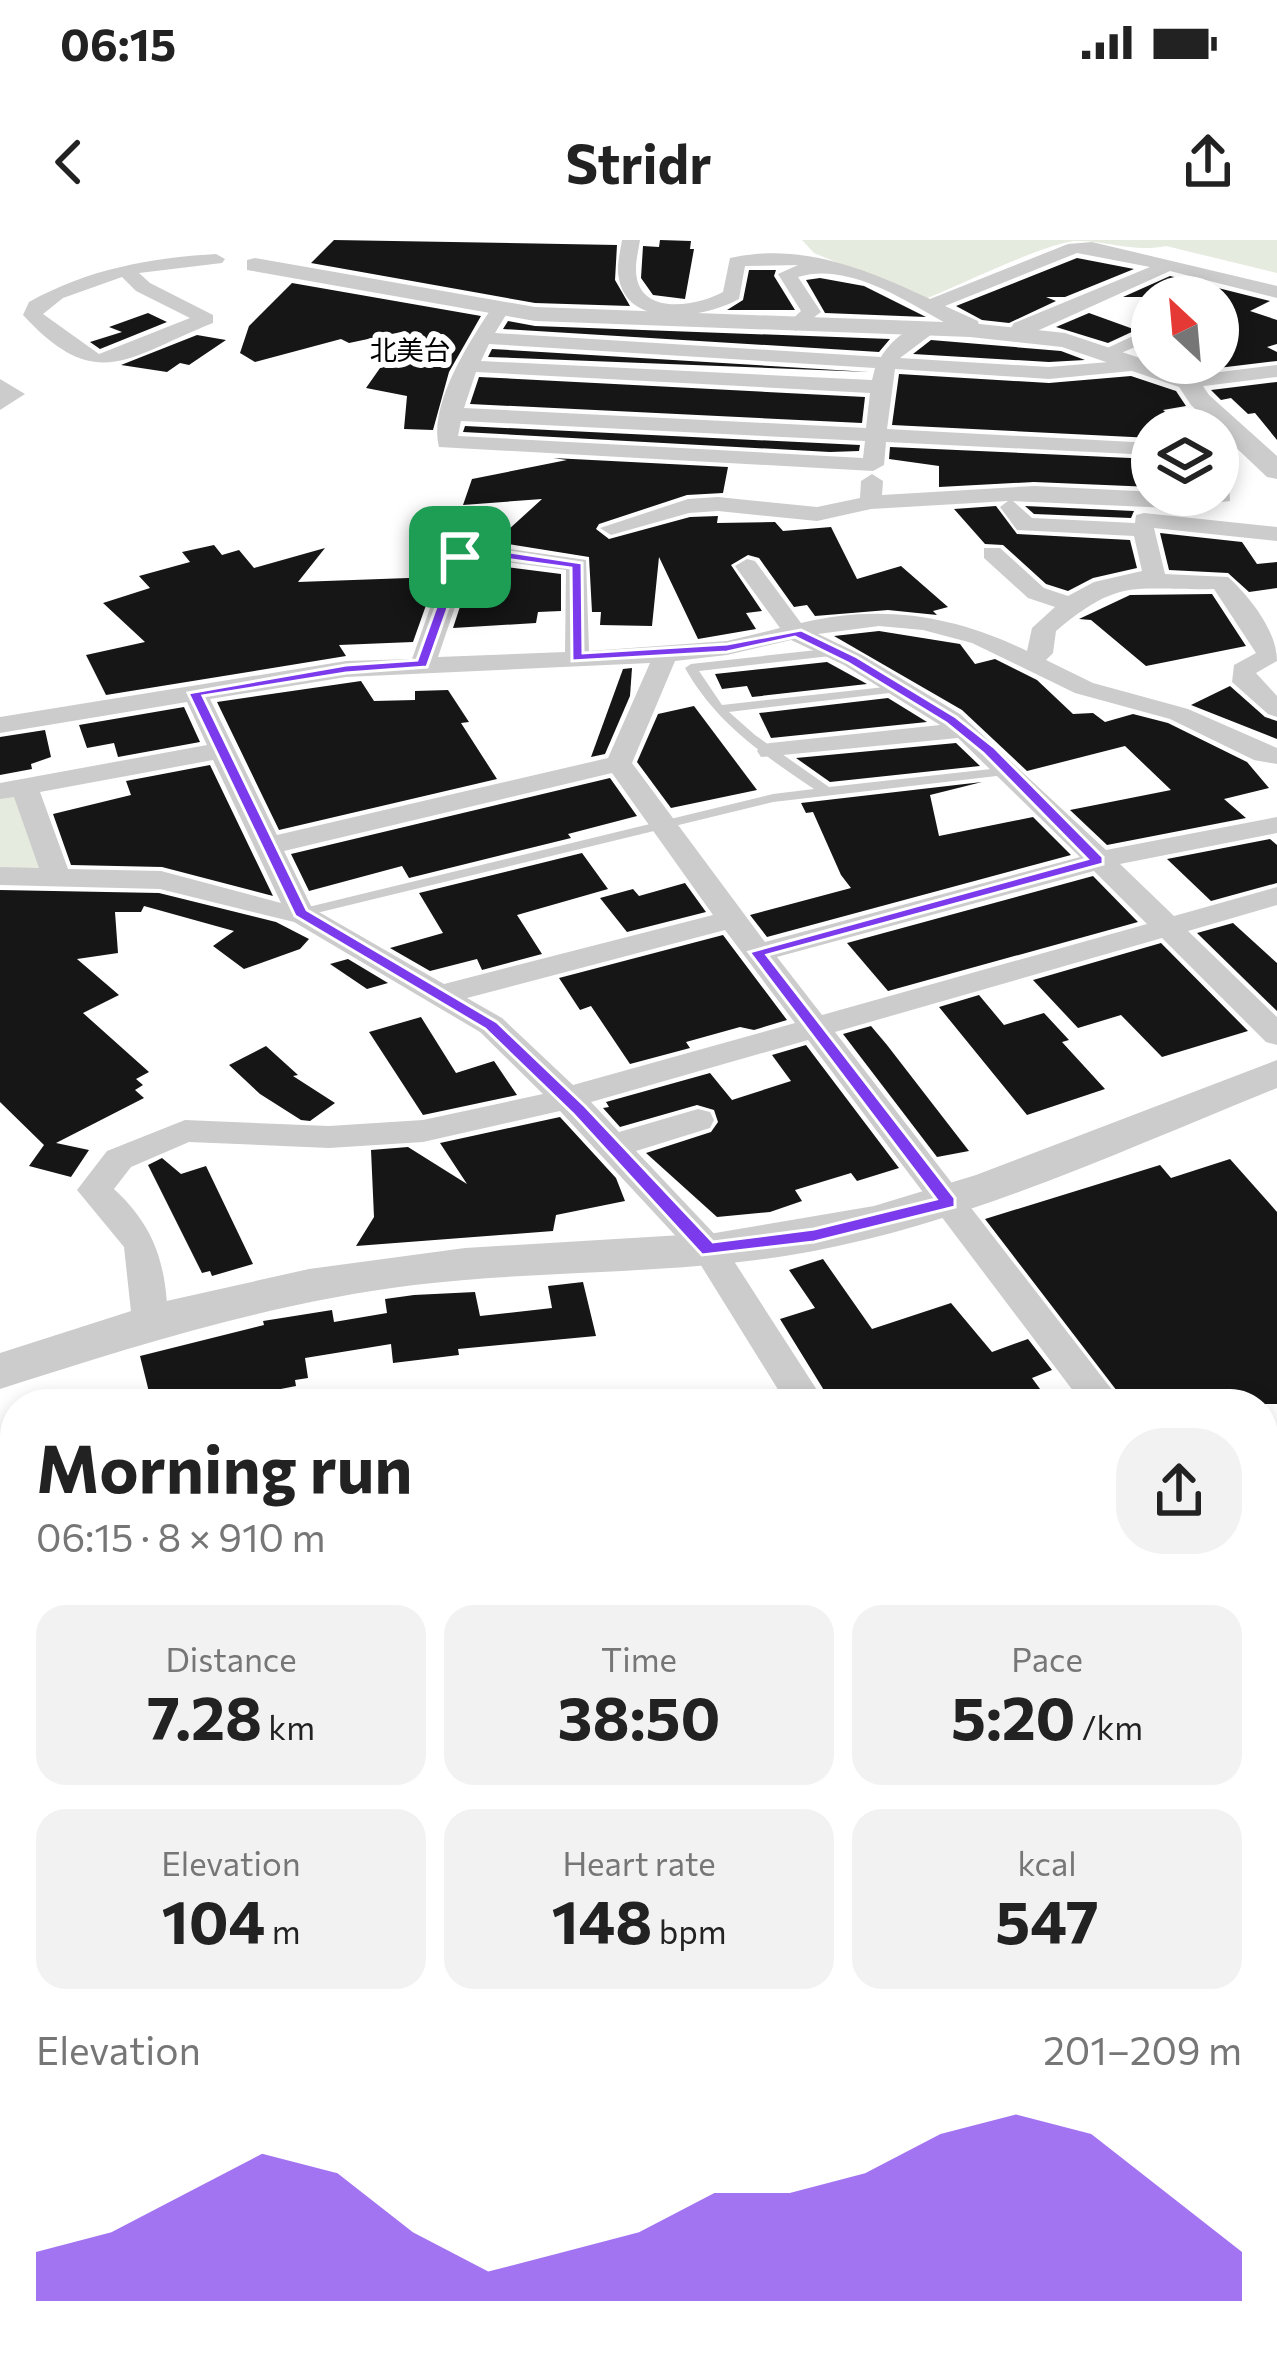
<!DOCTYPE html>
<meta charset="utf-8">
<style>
body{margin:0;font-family:Commissioner,"Noto Sans JP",sans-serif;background:#f2f2f2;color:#222;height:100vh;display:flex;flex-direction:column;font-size:45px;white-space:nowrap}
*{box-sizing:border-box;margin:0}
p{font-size:39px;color:#767676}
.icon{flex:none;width:66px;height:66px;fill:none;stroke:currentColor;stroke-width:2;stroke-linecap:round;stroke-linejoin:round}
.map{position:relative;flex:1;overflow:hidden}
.sheet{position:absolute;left:0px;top:1149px;width:1278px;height:975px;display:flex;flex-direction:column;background:#fff;border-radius:48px 48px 0 0;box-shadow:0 6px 18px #0003}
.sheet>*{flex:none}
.needle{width:78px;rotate:334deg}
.tools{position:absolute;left:1131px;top:36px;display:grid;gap:24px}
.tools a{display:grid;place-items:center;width:108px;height:108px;border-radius:50%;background:#fff;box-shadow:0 6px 18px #0003;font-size:60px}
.pin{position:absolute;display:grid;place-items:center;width:102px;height:102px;color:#fff;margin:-51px;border-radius:24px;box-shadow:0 6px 18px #0006}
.round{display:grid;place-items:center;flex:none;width:126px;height:126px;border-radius:48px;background:#f2f2f2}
.summary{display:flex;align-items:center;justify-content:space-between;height:204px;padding:0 36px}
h1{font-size:66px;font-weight:700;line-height:90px}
.stats{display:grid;grid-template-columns:repeat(3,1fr);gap:18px;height:204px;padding:12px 36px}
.stats div{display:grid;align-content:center;border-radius:30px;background:#f2f2f2;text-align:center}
.stats b{font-size:60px;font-weight:700}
.stats small{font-size:33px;font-weight:400}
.stats p{font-size:33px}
.chart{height:336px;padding:24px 36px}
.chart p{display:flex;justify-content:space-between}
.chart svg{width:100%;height:216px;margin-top:12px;fill:#7c3aed;opacity:.7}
.status{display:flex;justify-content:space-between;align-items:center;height:84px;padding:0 60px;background:#fff;direction:ltr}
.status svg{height:33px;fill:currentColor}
header{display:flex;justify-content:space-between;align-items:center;height:156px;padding:0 36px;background:#fff;font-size:54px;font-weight:700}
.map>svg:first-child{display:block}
.green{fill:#e5ebde}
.building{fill:#161616}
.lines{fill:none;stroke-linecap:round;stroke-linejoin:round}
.service{fill:#ccc;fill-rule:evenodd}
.minor{fill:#ccc;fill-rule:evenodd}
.tertiary{fill:#ccc;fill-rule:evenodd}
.route{fill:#7c3aed;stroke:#fff;stroke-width:3;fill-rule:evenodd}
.labels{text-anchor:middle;stroke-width:12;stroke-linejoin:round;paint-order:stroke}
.far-neighbourhood-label{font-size:27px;fill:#000;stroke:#fff}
</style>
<div class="status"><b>06:15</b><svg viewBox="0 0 49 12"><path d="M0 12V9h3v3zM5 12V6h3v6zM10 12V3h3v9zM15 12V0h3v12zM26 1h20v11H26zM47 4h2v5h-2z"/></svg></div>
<header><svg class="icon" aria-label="back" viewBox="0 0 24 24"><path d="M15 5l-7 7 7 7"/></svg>Stridr<svg class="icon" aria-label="share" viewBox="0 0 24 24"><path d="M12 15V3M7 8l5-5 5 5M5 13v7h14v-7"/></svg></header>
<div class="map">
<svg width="1277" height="2122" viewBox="0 0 1277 2122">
<rect width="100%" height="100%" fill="#fff"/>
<!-- green -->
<g class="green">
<path d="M802,0H1277V33L1166,6C1135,13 1105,0 1074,1C1039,6 962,44 925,59L814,13Z"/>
<path d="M14,551L45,625L35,631H0V554Z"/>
</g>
<!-- building -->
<g class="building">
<path d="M334,0L617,5L615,40L630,66L535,63L311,23Z"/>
<path d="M660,0L691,1L690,9H694L685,59L653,55L641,38L643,6L659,7Z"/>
<path d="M1077,18L1134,29L1065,57H1046L1056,61L1009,83L982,80L956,66Z"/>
<path d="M749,30H776L774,36L795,70H727L743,60Z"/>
<path d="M1170,36L1270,61L1250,71L1277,80V104L1267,107L1277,112V121L1193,131L1169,123H1218V51L1203,57H1123Z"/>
<path d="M820,38L864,46L926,77L825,73L806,40Z"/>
<path d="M292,43L481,76L449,132L433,190L404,189L407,156L366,148L406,91L349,103L341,99L255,122L240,113L249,86Z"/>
<path d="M148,73L167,82L100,109L90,102L122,92L109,87Z"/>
<path d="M1089,73L1136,90L1108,103L1056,87Z"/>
<path d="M508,81L535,86L890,99L879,112L503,89Z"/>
<path d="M197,95L226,100L189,125L180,123L167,132L121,125Z"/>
<path d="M931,100L1061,111L1085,120L1049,122L913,114Z"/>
<path d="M492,109L869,132L488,117Z"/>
<path d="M899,134L1049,143L1131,136L1176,151L1186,166L1163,170L1185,189H1152V198L892,185Z"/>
<path d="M479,137L865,157L862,183L470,164Z"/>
<path d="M1277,142V200L1255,173L1248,174L1231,158L1221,160L1211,150Z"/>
<path d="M465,186L860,205L859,211L830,212L463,192Z"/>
<path d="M890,207L1152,219V247L1034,242L939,247V226L889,219Z"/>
<path d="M553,218L728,227L723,253L687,255L599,284L596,289L609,299L690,277L718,276L717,283L775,282L783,291L831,287L857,339L901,326L948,367L933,371L937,375L888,370L815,376L807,365L794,367L759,318L748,315L731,325L762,371L746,373L756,389L698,399L659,317L652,386L600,385L601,372H592L589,317L495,302L542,259L463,265L472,239L567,220Z"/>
<path d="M996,266L1017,294L1130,300L1137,328L1093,338L1068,351L1046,344L1003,305L985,304L954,269Z"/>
<path d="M1025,266L1134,271L1131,278L1034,274Z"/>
<path d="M1160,293L1242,302L1257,324L1277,322V348L1249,352L1228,333L1169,330Z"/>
<path d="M214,305L222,315L239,310L254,328L325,308L298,342L436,337L413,402L339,405L346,416L106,455L86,415L145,402L103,363L150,348L139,336L190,322L182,312Z"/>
<path d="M490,325L561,334V371L538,372L536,383L453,388L473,327Z"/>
<path d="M1212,354L1246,406L1146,426L1091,380L1079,379L1130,355Z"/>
<path d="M879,391L960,404L975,424L995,419L1037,440L1073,474L1093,473L1105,482L1133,474L1168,483L1247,522L1269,548L1224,559L1246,578L1107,605L1070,570L1171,550L1125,506L1027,531L962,470L834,396Z"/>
<path d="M827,422L867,444L752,457L747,446L722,449L715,434Z"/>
<path d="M632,428L630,456L605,514L591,517L623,429Z"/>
<path d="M361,441L374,461L415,460V451L448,450L469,482L461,483L497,539L279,590L217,462Z"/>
<path d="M1230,446L1265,477L1277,481V499L1191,465Z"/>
<path d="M888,458L927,482L771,498L759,473Z"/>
<path d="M694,466L757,550L671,568L637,522L658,474Z"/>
<path d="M184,467L200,502L118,517L114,503L87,508L79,485Z"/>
<path d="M45,490L51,517L31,524L32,529L0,535V497Z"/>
<path d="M956,503L980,526L830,542L796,518Z"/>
<path d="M210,525L273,656L162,627L71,625L53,574L131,555L126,541Z"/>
<path d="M610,538L637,576L568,594L571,598L409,638L402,626L309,651L291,614Z"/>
<path d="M982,542L930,555L939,596L1033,577L1071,615L767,697L750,675L851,648L841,635L813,572L806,573L801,563Z"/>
<path d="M1270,599L1277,605V643L1211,661L1167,619Z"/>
<path d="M582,613L608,649L517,675L542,714L482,730L477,719L430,731L390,708L443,693L419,653Z"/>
<path d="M1093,636L1138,682L888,751L847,703Z"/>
<path d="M685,643L706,672L627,692L600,658L633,649L639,656Z"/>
<path d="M0,650L159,653L276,682L309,699L300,709L244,729L213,706L234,691L144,666L141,672H115L118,713L77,719L119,755L83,773L149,832L136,839L143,845L135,850L144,858L56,903L89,910L71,937L29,926L44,905L0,862Z"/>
<path d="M1233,683L1277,723V771L1197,693Z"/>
<path d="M723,695L787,780L754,790L740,787L686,802L690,808L630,824L591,766L580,770L559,738Z"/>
<path d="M1161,703L1248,791L1162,817L1121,775L1078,788L1033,740Z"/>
<path d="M348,719L388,743L367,749L330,724Z"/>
<path d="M979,755L1004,785L1044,773L1069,800L1062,802L1105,849L1027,875L939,767Z"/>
<path d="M421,777L456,833L494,821L517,855L423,875L369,792Z"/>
<path d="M871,786L887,805L969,911L937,917L843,794Z"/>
<path d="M806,805L899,928L857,941L851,933L795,950L802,961L770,972L717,977L646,913L711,892L718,882L714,870L697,865L620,887L603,868L609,867L606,862L710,833L732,860L791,841L772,815Z"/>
<path d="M266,806L298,835L293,836L335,863L310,881L301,880L260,854L229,825Z"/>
<path d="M560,877L616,938L625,961L556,975L553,991L356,1006L374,977L371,910L408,907L467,944L440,903Z"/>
<path d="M162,918L181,934L206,926L253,1024L212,1036L210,1031L202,1033L148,925Z"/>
<path d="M1230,919L1277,972V1164H1127L985,979L1160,925L1171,938Z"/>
<path d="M823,1019L872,1089L951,1063L992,1112L1028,1099L1052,1130L1032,1138L1051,1164H851L845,1155L830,1160L780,1079L815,1068L789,1030Z"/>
<path d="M583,1042L596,1096L458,1109L459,1115L393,1123L391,1104L305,1118L308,1138L295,1140L296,1146L204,1164H152L140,1116L264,1085L263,1081L332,1070L334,1082L387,1073L385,1059L414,1055L475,1052L480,1076L552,1068L548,1046Z"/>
</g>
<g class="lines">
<!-- service -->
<path class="service" d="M835,408L839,409V415L699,431L722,465L903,445L904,448L898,452L729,472L755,495L829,547L1009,527L1016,531L1014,534L773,562L300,677L293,673L300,669L773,554L814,549C762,514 716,483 685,428L691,424Z"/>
<!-- minor -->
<g class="minor">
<path d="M622,0H640C638,13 634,27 637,39C645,76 700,65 723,52L730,18C801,2 866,29 930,59L1068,4L1092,2L1277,46V58L1170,31L1017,100L1007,94L1014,83L1150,27L1077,13L945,66L978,81L980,90L970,96C923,74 856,19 798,37L821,72L796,91L786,85L801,71L778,34L798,25L745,26L739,59C707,77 629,91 619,39C616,27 620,13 622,0Z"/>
<path d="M216,14L225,19L222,23L139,33L150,43L213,75V83C127,117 97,155 23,75L29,62C88,29 150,18 216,14ZM122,37L136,51L190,78L99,114L43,74L63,58Z"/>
<path d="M500,64L509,70L495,93L881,117C892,99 911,83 932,86V94L900,118L1049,127L1145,119L1154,123L1152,129L1049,139L895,129L887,189L1152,203V215L886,202L884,225L873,231L439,207C428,164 470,101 493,66ZM489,104L875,128L872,140L481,121ZM476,132L870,153L866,188L464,168ZM461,181L865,201L863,218L458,196Z"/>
<path d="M1152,87V100L1109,118L1099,112Z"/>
<path d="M1277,125V137L1188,148L1178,142L1188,136Z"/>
<path d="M0,139L25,154L0,170Z"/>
<path d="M872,234L883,241L882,255L1034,246L1218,255V236L1229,243L1230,261L1171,268L1013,261L1032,278L1135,283L1136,275L1144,273L1277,287V301L1154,288L1165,334L1228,337C1250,357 1277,391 1277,421L1256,433L1277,456V477L1268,474L1232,442L1234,425L1256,413L1214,349C1133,351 1122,336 1056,391L1053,413L1046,420L1093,443L1188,469L1277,508V524L1254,520L1170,479L1075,453L972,403L923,390L879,386L818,394L862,415L960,474L1106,610L1277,577V593L1120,624L1174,676L1277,647V665L1188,691L1277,777V805L1266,802L1162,698L835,792L1123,1164H1083L808,800L591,862L619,892L698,869L710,872L714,880L710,888L636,911L721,1001L826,1164H787L697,1019L560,871L423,902L329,908L189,902L131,927L114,949C156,988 166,1025 168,1081L163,1091L150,1095L137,1091L132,1081L124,1007L77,950L107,911L185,880L329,886L423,880L543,854L480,792L294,682L160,649L0,645V627L39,628L14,557L0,559V543L207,505L187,462L0,493V477L346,421L412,419L448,317L452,312L490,306L586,320L589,411L727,401L780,388L735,326L747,319L755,321L801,383C881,364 953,375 1027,411L1032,388L1055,367L1028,358L984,318V308H1000L1044,348L1068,356L1094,342L1142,331L1134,296L1017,290L1000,267L1008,261L871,269L817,281L718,271L689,273L611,295L600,288L688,259L718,257L817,267L860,258L861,241ZM490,320L566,330L565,412L438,417L470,323ZM791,400L844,425L940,485L770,503L761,505L757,511L761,517L958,498L1080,617L765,702L632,523L675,421L727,415ZM650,423L608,518L277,595L210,459L346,437ZM213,520L281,663L161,631L68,629L40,552ZM612,533L713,675L444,744L312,668L284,611ZM1094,631L1147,684L822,775L777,717ZM725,690L795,783L573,845L502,778L467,758Z"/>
<path d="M1263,1427L1277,1432V1477L1263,1472Z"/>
<path d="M0,1670L15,1672V1718L0,1716Z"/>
<path d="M15,1940V1992L0,1993V1941Z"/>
<path d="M842,2109H901L906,2122H847Z"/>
</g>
<!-- tertiary -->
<g class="tertiary">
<path d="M255,18L535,67L970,83L1065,93L1197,137L1209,155L1277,216V239L1267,237L1191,165L1179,147L1062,107L970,97L535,81L247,30V20Z"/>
<path d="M1277,820V848C1125,909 975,980 814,1011C682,1036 547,1029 414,1045C270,1063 137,1105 0,1149V1113L153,1064L309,1029L465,1008L715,993L874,966L976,935Z"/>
</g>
</g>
<!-- route -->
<path class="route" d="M490,309L582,323L583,413L727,404L801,390L857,417L956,477L994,507L1103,617V624L767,715L955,958V967L814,1002L702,1015L573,874L485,789L295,676L188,453L346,425L417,420L454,317ZM490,317L571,328L572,421L727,412L795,397L848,423L946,483L983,513L1087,619L749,712L936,959L814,989L713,1002L585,866L497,782L307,670L203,456L346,433L427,427L465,320Z"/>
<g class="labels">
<!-- far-neighbourhood labels -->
<g class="far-neighbourhood-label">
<text x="410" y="120">北美台</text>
</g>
</g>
</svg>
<div class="tools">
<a><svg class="needle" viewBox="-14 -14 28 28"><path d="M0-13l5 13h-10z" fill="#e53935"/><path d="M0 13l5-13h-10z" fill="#767676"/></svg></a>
<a><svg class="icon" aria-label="layers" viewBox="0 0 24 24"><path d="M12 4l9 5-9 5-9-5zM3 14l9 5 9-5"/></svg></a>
</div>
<div class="pin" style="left:460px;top:317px;background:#1e9e55"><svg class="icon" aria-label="arrive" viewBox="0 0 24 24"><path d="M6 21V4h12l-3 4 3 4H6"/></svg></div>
<section class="sheet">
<div class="summary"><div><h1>Morning run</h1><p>06:15 · 8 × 910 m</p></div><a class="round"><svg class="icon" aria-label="share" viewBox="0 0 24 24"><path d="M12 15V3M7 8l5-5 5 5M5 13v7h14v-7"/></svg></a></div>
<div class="stats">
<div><p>Distance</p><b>7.28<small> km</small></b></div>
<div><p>Time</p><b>38:50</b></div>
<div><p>Pace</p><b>5:20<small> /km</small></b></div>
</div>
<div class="stats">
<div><p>Elevation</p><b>104<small> m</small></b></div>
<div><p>Heart rate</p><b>148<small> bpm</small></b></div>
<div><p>kcal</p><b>547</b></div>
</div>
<div class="chart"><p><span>Elevation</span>201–209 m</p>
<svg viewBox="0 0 160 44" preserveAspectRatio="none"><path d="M0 44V34L10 30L20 22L30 14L40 18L50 30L60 38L70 34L80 30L90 22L100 22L110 18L120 10L130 6L140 10L150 22L160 34V44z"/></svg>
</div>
</section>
</div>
